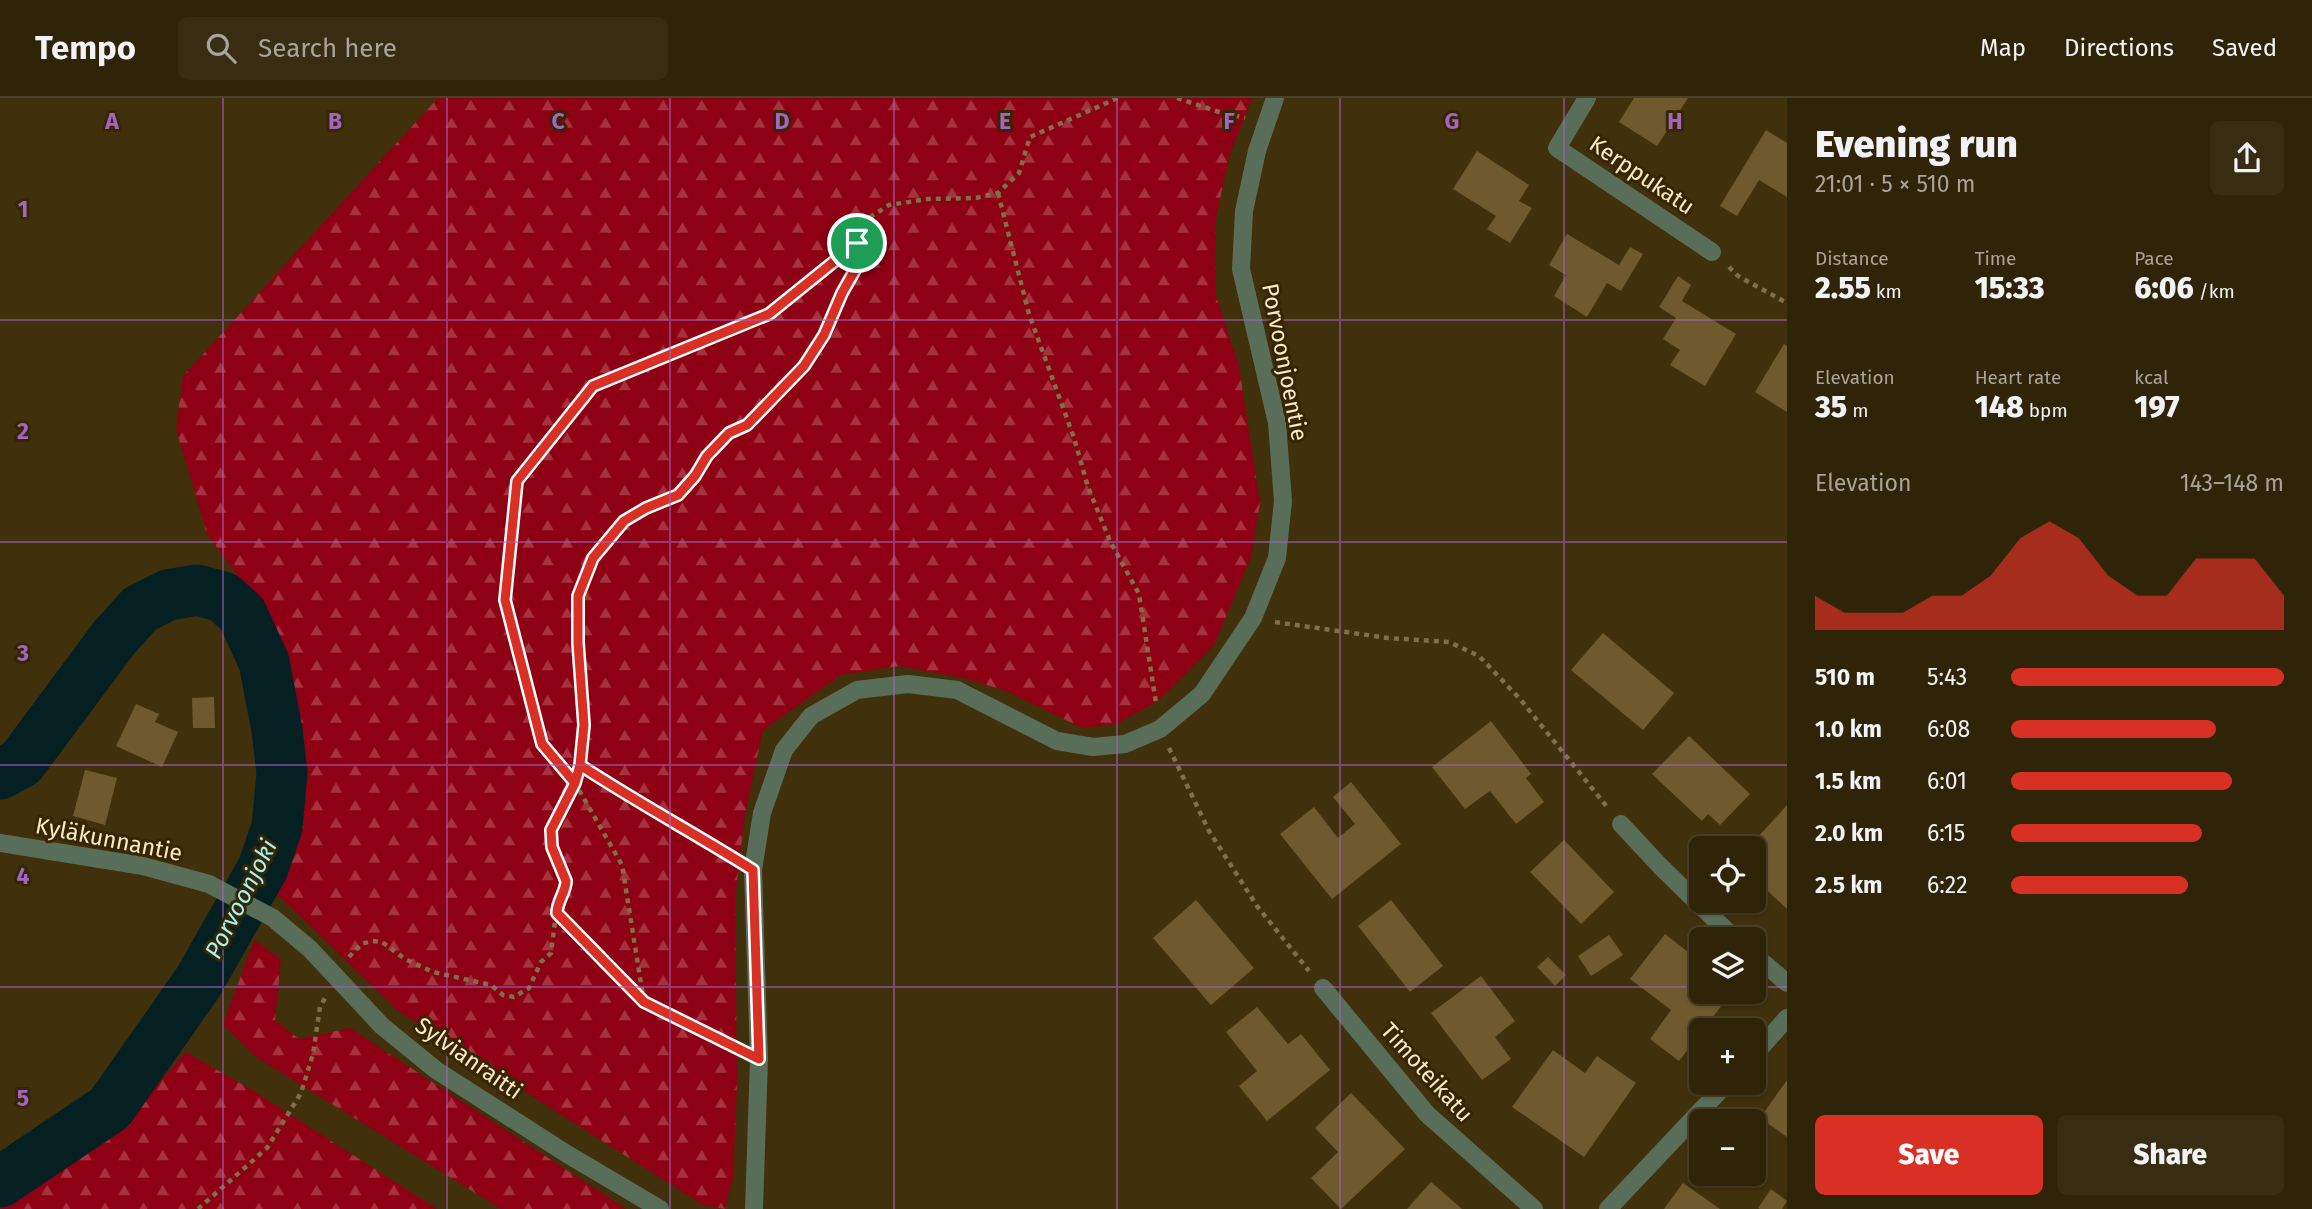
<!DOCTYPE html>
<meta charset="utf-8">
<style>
body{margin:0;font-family:"Fira Sans",sans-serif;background:#382c12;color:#f1f3f6;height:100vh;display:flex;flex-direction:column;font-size:26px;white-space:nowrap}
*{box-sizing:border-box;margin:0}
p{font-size:23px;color:#a8a49c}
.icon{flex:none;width:38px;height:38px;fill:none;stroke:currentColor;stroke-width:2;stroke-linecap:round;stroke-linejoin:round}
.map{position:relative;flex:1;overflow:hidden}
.sheet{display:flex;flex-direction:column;background:#302408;width:525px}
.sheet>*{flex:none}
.buttons{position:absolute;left:1689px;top:738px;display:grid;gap:14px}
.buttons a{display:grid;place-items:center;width:77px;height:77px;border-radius:10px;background:#302408;box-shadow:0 2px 5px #0004,0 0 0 2px #4b4129;font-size:35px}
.pin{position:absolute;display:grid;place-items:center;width:60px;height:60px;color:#fff;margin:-30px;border:4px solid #fff;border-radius:50%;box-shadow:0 2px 7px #0007}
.round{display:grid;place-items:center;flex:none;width:74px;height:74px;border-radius:10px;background:#382c12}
.head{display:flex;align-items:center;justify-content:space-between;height:119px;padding:0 28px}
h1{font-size:38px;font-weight:800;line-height:52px}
.figures{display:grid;grid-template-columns:repeat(3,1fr);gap:10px;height:119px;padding:7px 28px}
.figures div{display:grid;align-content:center}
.figures b{font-size:30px;font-weight:800}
.figures small{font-size:19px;font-weight:400}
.figures p{font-size:19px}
.chart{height:196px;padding:14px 28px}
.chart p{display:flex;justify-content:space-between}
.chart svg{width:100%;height:126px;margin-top:7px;fill:#d93025;opacity:.7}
.primary-button{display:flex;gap:14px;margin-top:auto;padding:14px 28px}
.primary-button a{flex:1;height:80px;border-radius:10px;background:#d93025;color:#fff;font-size:28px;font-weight:800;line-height:80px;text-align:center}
.primary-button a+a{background:#382c12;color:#f1f3f6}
ul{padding:0 28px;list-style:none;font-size:23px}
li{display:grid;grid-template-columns:112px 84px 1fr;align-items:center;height:52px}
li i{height:18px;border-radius:9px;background:#d93025}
header{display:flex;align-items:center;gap:42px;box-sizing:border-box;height:98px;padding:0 35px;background:#302408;border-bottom:2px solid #4b4129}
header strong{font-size:33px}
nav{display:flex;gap:38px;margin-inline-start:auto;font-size:24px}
.search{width:490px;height:63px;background:#382c12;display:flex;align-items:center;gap:18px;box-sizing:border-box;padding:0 24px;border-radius:10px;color:#a8a49c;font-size:26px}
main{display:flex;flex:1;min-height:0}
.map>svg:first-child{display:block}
.forest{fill:url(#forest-firs)}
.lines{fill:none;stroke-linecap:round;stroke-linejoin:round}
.river{stroke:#052023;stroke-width:51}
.building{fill:#6e5a2e}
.path{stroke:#7f6f4b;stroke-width:4.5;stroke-dasharray:5 5;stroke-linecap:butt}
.minor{stroke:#596e59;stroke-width:18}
.route-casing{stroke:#fff;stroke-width:14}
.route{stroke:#d93025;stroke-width:9}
.grid{fill:none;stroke:#a165c2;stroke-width:2;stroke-opacity:0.55}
.labels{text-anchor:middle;stroke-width:6;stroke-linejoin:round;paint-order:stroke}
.street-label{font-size:23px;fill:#faeac9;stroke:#362601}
.water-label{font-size:24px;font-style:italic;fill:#a4f4fd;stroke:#362601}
.grid-label{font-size:23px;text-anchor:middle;font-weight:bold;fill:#a165c2;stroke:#362601;stroke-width:6;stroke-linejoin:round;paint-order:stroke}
</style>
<header>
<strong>Tempo</strong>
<div class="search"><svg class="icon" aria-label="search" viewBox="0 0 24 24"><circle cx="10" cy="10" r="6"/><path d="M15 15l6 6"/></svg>Search here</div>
<nav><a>Map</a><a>Directions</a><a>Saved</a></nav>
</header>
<main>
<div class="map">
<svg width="1787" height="1111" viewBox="0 0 1787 1111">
<defs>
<pattern id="forest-firs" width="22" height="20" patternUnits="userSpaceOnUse" patternTransform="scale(1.75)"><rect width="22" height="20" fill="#8e0013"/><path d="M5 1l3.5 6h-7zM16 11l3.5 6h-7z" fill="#a4323f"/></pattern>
</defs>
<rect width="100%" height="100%" fill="#40300b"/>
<!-- forest -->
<g class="forest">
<path d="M438,0H1252L1230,56L1216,119V198L1239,269L1260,405L1251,459L1214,547L1158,603L1116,626L1082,630L1006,593L964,580L899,568L841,577L763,632L745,716L735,802L737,987L733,1080L725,1111L703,1107L398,913L271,790L296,729L301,642L280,574L246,489L207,436L176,331L183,278Z"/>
<path d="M254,842L281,861L275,922L299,941L350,930L626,1111H501L256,959L223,927Z"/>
<path d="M186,954L252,992L437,1111H0L105,1044Z"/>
</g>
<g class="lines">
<!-- river -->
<path class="river" d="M0,676L21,665L114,540L140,511L168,497L197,492L223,499L242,516L264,564L277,632L282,675L277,729L263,770L199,883L110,1010L0,1084"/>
</g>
<!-- building -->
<g class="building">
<path d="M1634,0H1688L1657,48L1619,24Z"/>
<path d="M1766,32L1787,45V99L1759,82L1737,118L1720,108Z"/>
<path d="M1477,53L1529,87L1519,103L1532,110L1510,145L1487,131L1496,118L1453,91Z"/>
<path d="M1567,136L1619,167L1630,149L1643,156L1621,193L1607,185L1587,219L1554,198L1566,177L1549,167Z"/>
<path d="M1678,178L1691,187L1682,203L1736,236L1705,288L1670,267L1680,252L1663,241L1676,220L1659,209Z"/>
<path d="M1784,246L1787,248V314L1755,294Z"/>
<path d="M1603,535L1674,595L1643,632L1571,572Z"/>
<path d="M214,599L215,630H193L192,600Z"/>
<path d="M136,606L159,616L155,624L178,634L162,669L116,648Z"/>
<path d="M1491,623L1531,676L1526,680L1544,704L1516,726L1490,693L1465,711L1432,669Z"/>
<path d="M1689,638L1750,696L1720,727L1708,716L1702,723L1652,676Z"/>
<path d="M85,672L117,680L105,727L73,718Z"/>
<path d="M1351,684L1401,746L1332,801L1280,736L1314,709L1338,740L1355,726L1333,699Z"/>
<path d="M1787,707V811L1754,780V751H1747Z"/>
<path d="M1564,742L1614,794L1581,826L1530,774Z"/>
<path d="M1196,802L1254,870L1211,907L1153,840Z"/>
<path d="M1391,802L1443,868L1410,894L1358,828Z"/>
<path d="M1665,836L1701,864V894H1732L1679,963L1650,941L1671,912L1630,881Z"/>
<path d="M1609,837L1623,857L1591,878L1578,858Z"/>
<path d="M1548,859L1566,877L1555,888L1537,869Z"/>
<path d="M1481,878L1515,923L1495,939L1511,961L1482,982L1431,915Z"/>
<path d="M1257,909L1288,946L1301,936L1330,972L1267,1023L1239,988L1257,973L1226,934Z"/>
<path d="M1553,952L1585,975L1597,958L1636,985L1584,1059L1512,1009Z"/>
<path d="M1787,982V1039L1760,1020Z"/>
<path d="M1351,995L1405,1051L1341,1111L1311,1080L1338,1054L1315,1030Z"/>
<path d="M1431,1084L1462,1111H1407Z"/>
<path d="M1683,1085L1720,1111H1664Z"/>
<path d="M1771,1091L1787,1103L1782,1111H1760L1758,1110Z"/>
</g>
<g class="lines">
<!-- path -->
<g class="path">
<path d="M1177,0L1219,14L1245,20"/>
<path d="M998,95L1029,216L1074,340L1088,389L1110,443L1139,496L1156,605"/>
<path d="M1729,169L1738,178L1787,205"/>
<path d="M1275,524L1388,540L1449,544L1479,558L1520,601L1608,710"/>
<path d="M1169,650L1209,733L1257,808L1309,873"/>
<path d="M580,668C630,700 682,727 732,758"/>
<path d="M558,815L644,904L736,949"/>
<path d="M349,859L361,846L372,843L382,844L405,861L433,874L491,887L503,897L514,899L529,890L541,864L551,855L557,808L566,788L552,749L551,732L575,685L580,667L584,627L578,545V498L593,460L624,423L678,397L695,378L707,358L729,335L747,327L804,268L824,237L842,195L855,172L857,145L867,121L889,107L928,101L976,100L998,95L1019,75L1030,39L1118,0"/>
<path d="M644,904L622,767L575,685L542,646L505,502L517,383L593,288L769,216L856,146"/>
<path d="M198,1111L267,1050L301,995L313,956L320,909L325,900"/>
</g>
<!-- minor -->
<g class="minor">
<path d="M1587,0L1557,50L1712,154"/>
<path d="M1621,726L1660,768L1736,842"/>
<path d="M0,745L143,768L209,786L273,820L310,851L382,928L436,972L567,1056L660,1111"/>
<path d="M1754,857L1787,885"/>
<path d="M1323,890L1427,1016L1534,1111"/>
<path d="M1754,957L1787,920"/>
<path d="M754,1111L759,961L753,772L762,715L784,652L811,618L857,592L908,586L957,592L1057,643L1093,649L1125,646L1160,631L1202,596L1253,520L1277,460L1283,403L1277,325L1241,171L1244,113L1257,53L1275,0"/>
<path d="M1608,1111L1727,985"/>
</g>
</g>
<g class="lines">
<defs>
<path id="route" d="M857,145L855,172L842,195L824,237L804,268L747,327L729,335L707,358L695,378L678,397L646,410L624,423L593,460L578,498V545L584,627L580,667L575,685L551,732L552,749L566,783C566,794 557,803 557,815L644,904L759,961L753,772C696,736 636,704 580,667L575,685L542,646L505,502L517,383L593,288L769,216L857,145"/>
</defs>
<!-- route casing -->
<use href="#route" class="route-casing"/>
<!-- route -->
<use href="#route" class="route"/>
</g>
<!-- grid -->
<path class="grid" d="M223,0V1111M447,0V1111M670,0V1111M894,0V1111M1117,0V1111M1340,0V1111M1564,0V1111M0,222H1787M0,444H1787M0,667H1787M0,889H1701M1754,889H1787"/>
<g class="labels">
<!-- street labels -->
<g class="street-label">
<text transform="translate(1642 77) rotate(34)" y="8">Kerppukatu</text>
<text transform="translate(1285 264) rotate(79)" y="8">Porvoonjoentie</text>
<text transform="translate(109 741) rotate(11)" y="8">Kyläkunnantie</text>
<text transform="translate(469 960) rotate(35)" y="8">Sylvianraitti</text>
<text transform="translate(1427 974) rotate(48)" y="8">Timoteikatu</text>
</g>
<!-- water labels -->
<g class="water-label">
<text transform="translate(241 801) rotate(-63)" y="8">Porvoonjoki</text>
</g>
</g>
<g class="grid-label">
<text x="112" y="31">A</text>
<text x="335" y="31">B</text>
<text x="558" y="31">C</text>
<text x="782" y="31">D</text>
<text x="1005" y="31">E</text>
<text x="1229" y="31">F</text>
<text x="1452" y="31">G</text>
<text x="1675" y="31">H</text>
<text x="23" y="119">1</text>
<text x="23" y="341">2</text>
<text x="23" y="563">3</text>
<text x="23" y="786">4</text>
<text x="23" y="1008">5</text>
</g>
</svg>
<div class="buttons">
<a><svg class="icon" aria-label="locate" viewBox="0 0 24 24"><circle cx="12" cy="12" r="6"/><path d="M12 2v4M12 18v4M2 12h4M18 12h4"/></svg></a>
<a><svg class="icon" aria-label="layers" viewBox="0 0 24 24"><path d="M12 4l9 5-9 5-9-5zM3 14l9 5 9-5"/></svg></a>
<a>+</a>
<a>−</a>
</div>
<div class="pin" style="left:857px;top:145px;background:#1e9e55"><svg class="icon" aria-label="arrive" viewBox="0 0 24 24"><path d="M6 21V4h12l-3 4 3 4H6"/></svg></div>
</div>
<section class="sheet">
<div class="head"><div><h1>Evening run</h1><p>21:01 · 5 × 510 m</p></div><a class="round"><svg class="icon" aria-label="share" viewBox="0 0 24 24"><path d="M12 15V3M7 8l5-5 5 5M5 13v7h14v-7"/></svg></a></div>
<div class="figures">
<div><p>Distance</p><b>2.55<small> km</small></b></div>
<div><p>Time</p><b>15:33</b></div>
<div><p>Pace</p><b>6:06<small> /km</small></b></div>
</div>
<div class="figures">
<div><p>Elevation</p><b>35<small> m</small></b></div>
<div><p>Heart rate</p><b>148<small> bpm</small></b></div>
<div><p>kcal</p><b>197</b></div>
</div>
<div class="chart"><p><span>Elevation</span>143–148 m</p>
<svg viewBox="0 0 160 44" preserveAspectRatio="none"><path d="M0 44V32L10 38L20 38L30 38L40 32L50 32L60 25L70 12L80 6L90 12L100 25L110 32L120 32L130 19L140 19L150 19L160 32V44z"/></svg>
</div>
<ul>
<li><b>510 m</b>5:43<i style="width:100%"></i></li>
<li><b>1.0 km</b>6:08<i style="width:75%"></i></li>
<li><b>1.5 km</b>6:01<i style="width:81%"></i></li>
<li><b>2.0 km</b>6:15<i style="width:70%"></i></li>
<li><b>2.5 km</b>6:22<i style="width:65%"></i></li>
</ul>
<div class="primary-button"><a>Save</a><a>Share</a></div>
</section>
</main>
